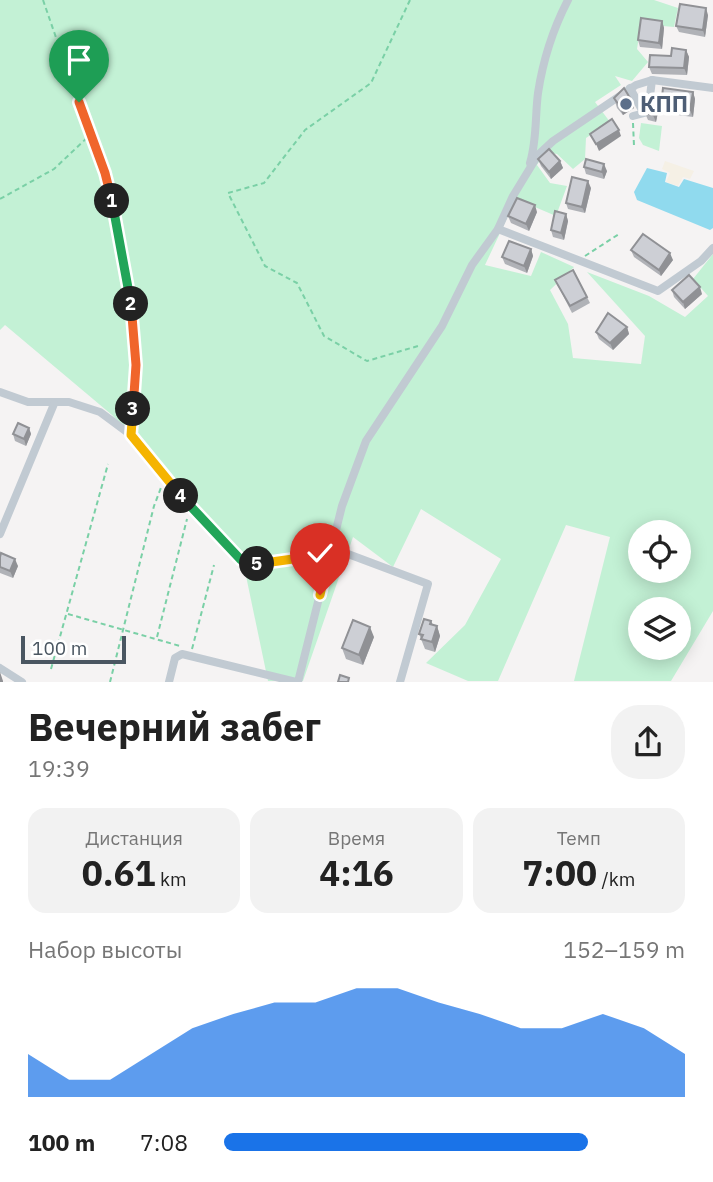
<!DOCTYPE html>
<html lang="ru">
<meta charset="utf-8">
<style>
body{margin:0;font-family:"IBM Plex Sans",sans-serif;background:#f2f2f2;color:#222;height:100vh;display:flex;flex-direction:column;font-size:26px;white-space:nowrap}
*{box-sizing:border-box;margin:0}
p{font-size:23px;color:#767676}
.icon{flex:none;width:38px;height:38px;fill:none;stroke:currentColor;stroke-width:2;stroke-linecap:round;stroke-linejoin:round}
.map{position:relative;height:682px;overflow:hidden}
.side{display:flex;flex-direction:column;background:#fff;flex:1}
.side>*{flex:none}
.buttons{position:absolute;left:628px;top:520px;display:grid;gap:14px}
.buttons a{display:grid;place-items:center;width:63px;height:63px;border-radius:50%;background:#fff;box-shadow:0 4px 18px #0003;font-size:35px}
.scale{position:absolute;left:21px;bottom:18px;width:105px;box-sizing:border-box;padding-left:7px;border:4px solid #4a5661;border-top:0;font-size:19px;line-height:24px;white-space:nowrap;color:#4a5661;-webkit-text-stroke:5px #fff;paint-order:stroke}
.pin{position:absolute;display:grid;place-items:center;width:60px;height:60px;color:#fff;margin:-72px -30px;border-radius:50% 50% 50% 0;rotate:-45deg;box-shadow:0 0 7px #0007}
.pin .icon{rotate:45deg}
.km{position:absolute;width:35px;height:35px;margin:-18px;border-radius:50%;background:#222;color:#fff;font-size:19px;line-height:35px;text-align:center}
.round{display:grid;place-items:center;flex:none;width:74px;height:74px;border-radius:28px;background:#f2f2f2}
.overview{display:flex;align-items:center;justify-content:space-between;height:119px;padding:0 28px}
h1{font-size:38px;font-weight:700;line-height:52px}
.metrics{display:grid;grid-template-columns:repeat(3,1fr);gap:10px;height:119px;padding:7px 28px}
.metrics div{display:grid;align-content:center;border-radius:18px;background:#f2f2f2;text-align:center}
.metrics b{font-size:35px;font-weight:700}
.metrics small{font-size:19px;font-weight:400}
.metrics p{font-size:19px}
.chart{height:196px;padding:14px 28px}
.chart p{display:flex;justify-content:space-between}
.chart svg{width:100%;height:126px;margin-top:7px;fill:#1a73e8;opacity:.7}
ul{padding:0 28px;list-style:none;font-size:23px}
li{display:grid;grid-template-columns:112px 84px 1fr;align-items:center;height:52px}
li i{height:18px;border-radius:9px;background:#1a73e8}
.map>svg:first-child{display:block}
.green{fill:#c3f1d5;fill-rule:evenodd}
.sand{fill:#f5f0e5}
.water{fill:#90daee}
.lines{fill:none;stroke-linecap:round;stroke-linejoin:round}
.path{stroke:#7ad0a6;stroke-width:2;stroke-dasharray:5 3.5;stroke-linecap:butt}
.minor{stroke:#c1cad2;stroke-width:8}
.wall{fill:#b0b2b7}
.shaded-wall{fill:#909195}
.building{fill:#cdcfd5;stroke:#909195;stroke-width:2}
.split-1-casing{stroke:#fff;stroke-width:14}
.split-2-casing{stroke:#fff;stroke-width:14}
.split-3-casing{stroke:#fff;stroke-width:14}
.split-4-casing{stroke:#fff;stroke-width:14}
.split-5-casing{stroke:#fff;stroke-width:14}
.split-6-casing{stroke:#fff;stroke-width:14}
.split-1{stroke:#f0652b;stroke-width:9}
.split-2{stroke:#22a559;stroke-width:9}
.split-3{stroke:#f0652b;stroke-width:9}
.split-4{stroke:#f5b400;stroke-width:9}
.split-5{stroke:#22a559;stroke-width:9}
.split-6{stroke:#f5b400;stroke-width:9}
.service-dot{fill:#5c6f8a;stroke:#fff;stroke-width:2.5}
.labels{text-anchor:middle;stroke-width:7;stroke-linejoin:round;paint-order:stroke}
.service-label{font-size:23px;font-weight:bold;fill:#4e5e75;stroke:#fff;text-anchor:start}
</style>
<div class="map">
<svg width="713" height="682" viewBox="0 0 713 682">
<rect width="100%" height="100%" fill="#f5f3f3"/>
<!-- green -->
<g class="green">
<path d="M0,0H654L678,8L674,27L641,24L637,49L648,62L632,81L615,76L621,85L595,102L610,122L586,138L585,159L573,169L557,154L545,152L537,165L550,183L567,186L556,216L516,199L485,265L531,276L541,252L574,267L550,290L568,324L573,358L641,364L645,336L587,272L649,296L685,317L708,296L693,279L713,254V611L671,681H574L610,537L566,525L498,681H468L426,663L465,625L501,559L421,509L393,567L353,537L303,681H268L241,552L112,415L5,325L0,330ZM640,532H679V570H640ZM640,609H679V648H640Z"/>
<path d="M641,123L662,126L659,151L643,145L639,138Z"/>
</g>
<!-- sand -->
<path class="sand" d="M665,161L694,171L690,179L683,177L678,186L666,182L670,173L662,169Z"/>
<!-- water -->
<path class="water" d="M647,168L667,173L665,182L679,187L684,179L713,188V228L710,230L637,200L634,192Z"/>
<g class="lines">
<!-- path -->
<g class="path">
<path d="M43,0L110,193L132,310L136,365L132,426"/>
<path d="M410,0L371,83L305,130L264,183L228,193L265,266L297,283L324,336L367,361L418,346"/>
<path d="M633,123L634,146"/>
<path d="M0,199L54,169L90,135"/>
<path d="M585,256L619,234"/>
<path d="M68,614L180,646"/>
<path d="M157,637L187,519"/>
<path d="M192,649L214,565"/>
<path d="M51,669L108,464"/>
<path d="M110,682L154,506L162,485"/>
</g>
<!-- minor -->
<g class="minor">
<path d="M630,88L643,112"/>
<path d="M633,116L648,112L652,80"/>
<path d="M530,163C537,140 535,116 538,93C543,60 553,29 568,0"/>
<path d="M498,229L658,291L701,261L713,248"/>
<path d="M0,392L28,402H69L100,412L131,435L204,523L241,560L263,564L340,551L428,584L400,682"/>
<path d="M0,534L54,404"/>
<path d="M0,668L22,682"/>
<path d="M169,682L175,658L182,654L296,682"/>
<path d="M298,682L342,506L366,441L442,326L472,265L498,229L513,196L538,155L553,141L636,85L652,80L713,88"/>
</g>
</g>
<!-- wall -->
<g class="wall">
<path d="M708,15L705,37L679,32L676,26Z"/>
<path d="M662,21L664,28L662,49L640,47L638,40Z"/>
<path d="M686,50L689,57L687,75L652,74L649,67Z"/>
<path d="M693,92L695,99L693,117L663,113L661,106Z"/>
<path d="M614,98H630L634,108L623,115L617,108Z"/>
<path d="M658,112L656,122L648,120L645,113Z"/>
<path d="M538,159L560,161L563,168L551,179L541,166Z"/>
<path d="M584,167L607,171L604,179L586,174Z"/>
<path d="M591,188L585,213L568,209L566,203Z"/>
<path d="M537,212L529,231L511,223L508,216Z"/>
<path d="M566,214L568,221L564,240L553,237L551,230Z"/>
<path d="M531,249L533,256L527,273L505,264L502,257Z"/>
<path d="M631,250L673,260L661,276L634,257Z"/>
<path d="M555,280L587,297L590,303L572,313Z"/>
<path d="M672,290L702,294L685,309L674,297Z"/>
<path d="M627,327L629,334L613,350L599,339L596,332Z"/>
<path d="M29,428L31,434L26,446L15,441L13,434Z"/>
<path d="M0,557L18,566L13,578L0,573Z"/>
<path d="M431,621L433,625L437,626L440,636L435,652L425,649L419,634Z"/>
<path d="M374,637L363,665L346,659L342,648Z"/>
</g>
<!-- shaded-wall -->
<g class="shaded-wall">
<path d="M706,8L708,15L705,37L703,30Z"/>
<path d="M662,21L664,28L662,49L659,43Z"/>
<path d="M686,50L689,57L687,75L684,68Z"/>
<path d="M693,92L695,99L693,117L690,110Z"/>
<path d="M630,98L634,108L623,115L619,105Z"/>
<path d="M655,105L658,112L656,122L653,115Z"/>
<path d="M619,130L621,136L599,151L596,144Z"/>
<path d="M560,161L563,168L551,179L549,172Z"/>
<path d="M604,164L607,171L604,179L602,172Z"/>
<path d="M588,181L591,188L585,213L582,207Z"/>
<path d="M535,205L537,212L529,231L526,224Z"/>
<path d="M566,214L568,221L564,240L561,233Z"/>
<path d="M531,249L533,256L527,273L524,266Z"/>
<path d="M670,253L673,260L661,276L659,270Z"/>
<path d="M700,287L702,294L685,309L683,302Z"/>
<path d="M627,327L629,334L613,350L610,343Z"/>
<path d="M29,428L31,434L26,446L24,439Z"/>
<path d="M15,559L18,566L13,578L10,571Z"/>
<path d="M431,621L435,631L437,626L440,636L435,652L432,642L430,624Z"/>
<path d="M370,627L374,637L363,665L359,655Z"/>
<path d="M0,672L3,681V682H0Z"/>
</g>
<!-- building -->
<g class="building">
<path d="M680,4L706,8L703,30L676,26Z"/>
<path d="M641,18L662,21L659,43L638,40Z"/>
<path d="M672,48L686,50L684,68L649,67L650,55L671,56Z"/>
<path d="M624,88L630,98L619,105L614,98Z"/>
<path d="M663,88L693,92L690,110L661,106Z"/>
<path d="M652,104L655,105L653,115L645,113Z"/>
<path d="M612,119L619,130L596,144L590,134Z"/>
<path d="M549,149L560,161L549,172L538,159Z"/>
<path d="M586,159L604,164L602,172L584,167Z"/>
<path d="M572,177L588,181L582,207L566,203Z"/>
<path d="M517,198L535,205L526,224L508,216Z"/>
<path d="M555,211L566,214L561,233L551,230Z"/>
<path d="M643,234L670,253L659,270L631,250Z"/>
<path d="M509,241L531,249L524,266L502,257Z"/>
<path d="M573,270L587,297L570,306L555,280Z"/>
<path d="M689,275L700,287L683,302L672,290Z"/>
<path d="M608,313L627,327L610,343L596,332Z"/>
<path d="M18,423L29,428L24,439L13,434Z"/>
<path d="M1,553L15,559L10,571L0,567V557Z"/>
<path d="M424,619L431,621L430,624L437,626L432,642L421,639L423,635L419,634Z"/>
<path d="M353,620L370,627L359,655L342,648Z"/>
<path d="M340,675L349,678L348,682H338Z"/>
</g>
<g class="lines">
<defs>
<path id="split-1" d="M79,102L105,173L112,201"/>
<path id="split-2" d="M112,201L131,304"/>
<path id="split-3" d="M131,304L136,365L133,409"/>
<path id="split-4" d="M133,409L131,435L181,496"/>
<path id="split-5" d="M181,496L241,560L257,564"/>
<path id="split-6" d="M257,564L329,554L320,595"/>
</defs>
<!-- split-1 casing -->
<use href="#split-1" class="split-1-casing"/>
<!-- split-2 casing -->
<use href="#split-2" class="split-2-casing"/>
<!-- split-3 casing -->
<use href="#split-3" class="split-3-casing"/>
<!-- split-4 casing -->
<use href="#split-4" class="split-4-casing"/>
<!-- split-5 casing -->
<use href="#split-5" class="split-5-casing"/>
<!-- split-6 casing -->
<use href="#split-6" class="split-6-casing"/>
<!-- split-1 -->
<use href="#split-1" class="split-1"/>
<!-- split-2 -->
<use href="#split-2" class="split-2"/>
<!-- split-3 -->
<use href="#split-3" class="split-3"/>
<!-- split-4 -->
<use href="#split-4" class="split-4"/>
<!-- split-5 -->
<use href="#split-5" class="split-5"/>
<!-- split-6 -->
<use href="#split-6" class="split-6"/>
</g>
<!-- markers -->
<circle class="service-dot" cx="626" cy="104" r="7"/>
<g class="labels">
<!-- service labels -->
<g class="service-label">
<text x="640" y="112">КПП</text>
</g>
</g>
</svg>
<div class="buttons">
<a><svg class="icon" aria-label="locate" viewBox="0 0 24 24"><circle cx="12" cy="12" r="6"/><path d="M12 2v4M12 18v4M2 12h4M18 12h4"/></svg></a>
<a><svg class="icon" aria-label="layers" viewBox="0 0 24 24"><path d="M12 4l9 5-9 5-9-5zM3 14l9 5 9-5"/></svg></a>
</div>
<div class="scale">100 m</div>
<div class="pin" style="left:79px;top:102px;background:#1e9e55"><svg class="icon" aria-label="arrive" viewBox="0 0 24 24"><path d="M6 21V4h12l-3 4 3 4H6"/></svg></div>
<div class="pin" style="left:320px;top:595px;background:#d93025"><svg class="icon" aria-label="check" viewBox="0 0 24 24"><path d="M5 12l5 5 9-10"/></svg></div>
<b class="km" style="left:112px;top:201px">1</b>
<b class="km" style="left:131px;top:304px">2</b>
<b class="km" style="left:133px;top:409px">3</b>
<b class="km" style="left:181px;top:496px">4</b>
<b class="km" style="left:257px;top:564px">5</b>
</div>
<section class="side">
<div class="overview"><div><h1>Вечерний забег</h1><p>19:39</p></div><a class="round"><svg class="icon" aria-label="share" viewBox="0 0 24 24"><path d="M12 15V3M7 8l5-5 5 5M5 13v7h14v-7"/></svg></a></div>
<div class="metrics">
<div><p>Дистанция</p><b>0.61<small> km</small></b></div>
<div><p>Время</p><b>4:16</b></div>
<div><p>Темп</p><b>7:00<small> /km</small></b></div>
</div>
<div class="chart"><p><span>Набор высоты</span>152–159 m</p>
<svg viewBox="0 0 160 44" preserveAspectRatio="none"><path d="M0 44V29L10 38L20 38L30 29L40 20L50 15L60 11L70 11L80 6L90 6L100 11L110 15L120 20L130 20L140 15L150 20L160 29V44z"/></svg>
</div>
<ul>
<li><b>100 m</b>7:08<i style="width:79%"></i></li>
</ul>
</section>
